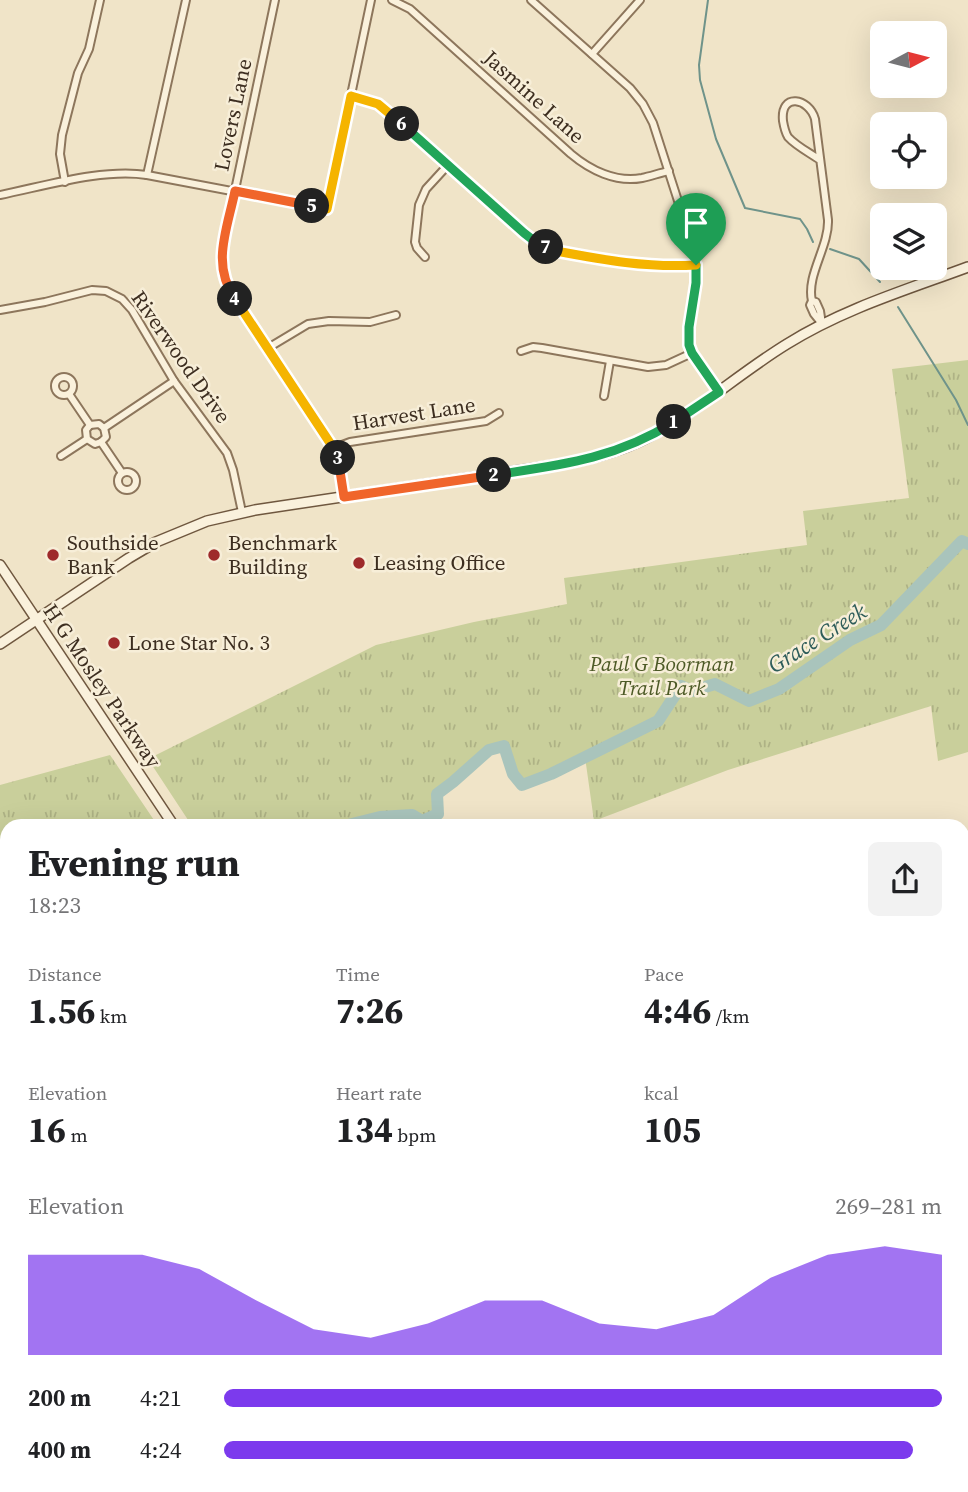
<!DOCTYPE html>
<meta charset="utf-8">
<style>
body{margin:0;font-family:"Source Serif 4",serif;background:#f2f2f2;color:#202124;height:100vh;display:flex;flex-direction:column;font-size:26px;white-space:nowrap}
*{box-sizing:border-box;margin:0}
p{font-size:23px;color:#757577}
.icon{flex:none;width:38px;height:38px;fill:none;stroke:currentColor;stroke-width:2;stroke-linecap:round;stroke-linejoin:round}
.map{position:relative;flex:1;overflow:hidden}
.sheet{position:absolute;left:0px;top:819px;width:970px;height:674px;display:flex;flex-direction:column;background:#fff;border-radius:21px 21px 0 0;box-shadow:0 7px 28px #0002}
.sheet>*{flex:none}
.needle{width:46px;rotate:83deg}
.controls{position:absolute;left:870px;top:21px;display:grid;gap:14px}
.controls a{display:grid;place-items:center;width:77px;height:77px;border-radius:10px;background:#fff;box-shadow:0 7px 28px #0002;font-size:35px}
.pin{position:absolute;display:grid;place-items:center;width:60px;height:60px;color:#fff;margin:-72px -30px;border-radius:50% 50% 50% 0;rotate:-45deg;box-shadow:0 0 7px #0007}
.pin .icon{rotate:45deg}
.km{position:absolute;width:35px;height:35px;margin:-18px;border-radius:50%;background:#222;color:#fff;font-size:19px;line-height:35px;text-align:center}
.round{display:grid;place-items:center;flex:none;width:74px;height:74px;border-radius:10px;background:#f2f2f2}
.overview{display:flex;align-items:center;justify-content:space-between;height:119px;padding:0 28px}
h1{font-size:38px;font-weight:700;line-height:52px}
.figures{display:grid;grid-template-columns:repeat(3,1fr);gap:10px;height:119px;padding:7px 28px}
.figures div{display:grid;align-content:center}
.figures b{font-size:35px;font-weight:700}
.figures small{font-size:19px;font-weight:400}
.figures p{font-size:19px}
.chart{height:196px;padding:14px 28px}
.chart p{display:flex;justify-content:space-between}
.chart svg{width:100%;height:126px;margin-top:7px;fill:#7c3aed;opacity:.7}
ul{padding:0 28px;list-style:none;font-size:23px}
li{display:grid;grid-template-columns:112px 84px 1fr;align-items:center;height:52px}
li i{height:18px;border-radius:9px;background:#7c3aed}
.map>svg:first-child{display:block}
.park{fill:url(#park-tufts)}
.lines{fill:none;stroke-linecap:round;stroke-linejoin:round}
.stream{stroke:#6f938a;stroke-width:2}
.river{stroke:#a9c4bc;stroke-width:12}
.minor-casing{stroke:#8d765c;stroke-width:10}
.secondary-casing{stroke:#6f573f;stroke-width:12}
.minor{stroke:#faf1dc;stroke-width:6}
.secondary{stroke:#faf1dc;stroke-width:9}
.split-1-casing{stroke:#fff;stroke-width:14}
.split-2-casing{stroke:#fff;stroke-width:14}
.split-3-casing{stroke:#fff;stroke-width:14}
.split-4-casing{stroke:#fff;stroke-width:14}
.split-5-casing{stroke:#fff;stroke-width:14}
.split-6-casing{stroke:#fff;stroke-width:14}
.split-7-casing{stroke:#fff;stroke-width:14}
.split-8-casing{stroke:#fff;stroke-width:14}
.split-1{stroke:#22a559;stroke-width:9}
.split-2{stroke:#22a559;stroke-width:9}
.split-3{stroke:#f0652b;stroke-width:9}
.split-4{stroke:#f5b400;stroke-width:9}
.split-5{stroke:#f0652b;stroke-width:9}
.split-6{stroke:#f5b400;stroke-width:9}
.split-7{stroke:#22a559;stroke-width:9}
.split-8{stroke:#f5b400;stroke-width:9}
.poi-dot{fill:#9e2a2b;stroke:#f7eed8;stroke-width:2.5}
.labels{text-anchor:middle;stroke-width:5;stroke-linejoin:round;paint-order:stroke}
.street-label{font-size:21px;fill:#3d2e20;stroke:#f7eed8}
.poi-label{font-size:21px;fill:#3d2e20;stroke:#f7eed8;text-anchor:start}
.park-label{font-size:21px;font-style:italic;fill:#4d5a26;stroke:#f7eed8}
.water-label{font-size:23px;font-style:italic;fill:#2f5d5a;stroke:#f7eed8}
</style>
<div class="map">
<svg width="968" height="1492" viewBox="0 0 968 1492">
<defs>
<pattern id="park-tufts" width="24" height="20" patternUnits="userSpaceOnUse" patternTransform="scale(1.75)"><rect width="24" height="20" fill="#c9cf9b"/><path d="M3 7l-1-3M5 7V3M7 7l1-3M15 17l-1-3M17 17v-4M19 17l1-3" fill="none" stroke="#aeb285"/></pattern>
</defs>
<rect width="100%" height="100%" fill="#f0e4c8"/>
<!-- park -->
<g class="park">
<path d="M968,360V752L938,761L931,706L728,770L594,821L585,757L551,774L522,785L513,774L504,746L488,750L453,782L437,794L438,814L422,821L412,815L380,817L344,826H192L148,759L376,645L474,622L567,604L564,578L807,545L803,511L909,498L892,369Z"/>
<path d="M110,755L158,826H7V1157L0,1162V785Z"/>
</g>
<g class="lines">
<!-- stream -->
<g class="stream">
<path d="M708,0L699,65L700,80L716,139L745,208L800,219L807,229L813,242"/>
<path d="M830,249L859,259L880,282"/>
<path d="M898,307L956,400L968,425"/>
<path d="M0,1012L5,1013L7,1015"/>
</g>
<!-- river -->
<g class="river">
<path d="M344,826L380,817L412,815L422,821L438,814L437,794L453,782L489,750L504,746L513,774L522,785L551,774L658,721L681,686L692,691L715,684L749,701L779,689L850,640L881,625L962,541L968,544"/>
<path d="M0,985L7,979"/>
</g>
<defs>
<g id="minor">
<path d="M275,0L223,247L222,271L231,294L337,454L344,497"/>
<path d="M392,0L410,9L571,154C590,170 616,183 642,178C651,176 660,173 669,171"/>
<path d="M531,0L630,88L643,104L653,123L688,232L695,256L696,283L689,327V345L692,353L719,392"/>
<path d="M592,54L640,0"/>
<path d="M351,96L373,102L387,110L524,233C545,250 570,253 596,258C630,264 661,267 696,265"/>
<path d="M147,175L186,0"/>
<path d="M65,182L60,154L62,135L78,73L89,49L100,0"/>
<path d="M0,195C45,186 103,168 147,175L327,209L371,0"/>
<path d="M425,257L417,248L415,242L419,205L426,189L448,165"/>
<path d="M812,301C806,275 829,247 828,220L815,119C809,98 780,92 783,121C784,127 785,132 788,137C796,146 810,153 820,160"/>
<path d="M812,301L816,302L820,311L822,324L814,314L810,305Z"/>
<path d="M0,310L45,302L92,290L106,291L122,299L132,310L174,381L227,453L233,470L242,512"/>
<path d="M268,348L308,324L329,321L370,322L396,315"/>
<path d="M521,351L533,347L542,348L648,367L666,365L692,353"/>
<circle cx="64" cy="386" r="9"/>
<path d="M69,394L90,425"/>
<path d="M604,396L610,361"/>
<path d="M90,425L99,424L104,428L106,437L101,442"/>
<path d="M90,425L86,430L87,439L95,444L101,442"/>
<path d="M104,428L174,381"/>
<path d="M101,442L122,473"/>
<path d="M334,448L350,442L486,421L499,413"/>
<path d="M61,456L87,439"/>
<circle cx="127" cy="481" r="9"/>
<path d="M962,899L968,898"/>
<path d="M962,1091L968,1090"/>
<path d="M962,1129L966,1159L962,1170"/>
<path d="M962,1304L968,1298"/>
<path d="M0,1399L7,1397"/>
<path d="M962,1410L967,1409"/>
<path d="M156,1486L160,1492"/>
<path d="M541,1486L542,1492"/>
<path d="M650,1486L651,1492"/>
<path d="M730,1486L731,1492"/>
<path d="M817,1486L818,1492"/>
<path d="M910,1486L911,1492"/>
</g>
<g id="secondary">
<path d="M0,565L174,826"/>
<path d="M0,644L129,558L156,542L207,521L255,510L569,463C595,458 621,451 645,439C696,413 738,374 787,344C843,309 906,290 968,267"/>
<path d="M485,1486L486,1492"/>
</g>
</defs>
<!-- minor casing -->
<use href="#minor" class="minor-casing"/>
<!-- secondary casing -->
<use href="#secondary" class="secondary-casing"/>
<!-- minor -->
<use href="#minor" class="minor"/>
<!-- secondary -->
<use href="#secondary" class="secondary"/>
</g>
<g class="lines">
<defs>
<path id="split-1" d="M674,422L719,392L692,353L689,345V327L696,283V265"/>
<path id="split-2" d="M494,475C561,465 615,459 674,422"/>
<path id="split-3" d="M338,458L344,497L494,475"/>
<path id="split-4" d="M235,299L334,449L338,458"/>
<path id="split-5" d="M235,299C211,264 227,230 235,191L312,206"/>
<path id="split-6" d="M312,206L327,209L351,96L378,104L402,124"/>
<path id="split-7" d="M402,124L524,233L533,240L546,247"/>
<path id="split-8" d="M546,247L556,251C604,260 647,268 696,265"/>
</defs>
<!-- split-1 casing -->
<use href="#split-1" class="split-1-casing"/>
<!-- split-2 casing -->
<use href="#split-2" class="split-2-casing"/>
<!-- split-3 casing -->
<use href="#split-3" class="split-3-casing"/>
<!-- split-4 casing -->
<use href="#split-4" class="split-4-casing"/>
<!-- split-5 casing -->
<use href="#split-5" class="split-5-casing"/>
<!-- split-6 casing -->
<use href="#split-6" class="split-6-casing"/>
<!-- split-7 casing -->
<use href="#split-7" class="split-7-casing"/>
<!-- split-8 casing -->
<use href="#split-8" class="split-8-casing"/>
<!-- split-1 -->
<use href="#split-1" class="split-1"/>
<!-- split-2 -->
<use href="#split-2" class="split-2"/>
<!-- split-3 -->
<use href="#split-3" class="split-3"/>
<!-- split-4 -->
<use href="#split-4" class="split-4"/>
<!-- split-5 -->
<use href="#split-5" class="split-5"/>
<!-- split-6 -->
<use href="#split-6" class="split-6"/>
<!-- split-7 -->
<use href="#split-7" class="split-7"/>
<!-- split-8 -->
<use href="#split-8" class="split-8"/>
</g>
<!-- markers -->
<g class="poi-dot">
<circle cx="53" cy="555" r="7"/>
<circle cx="214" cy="555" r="7"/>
<circle cx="359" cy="563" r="7"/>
<circle cx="114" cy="643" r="7"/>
</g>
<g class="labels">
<!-- street labels -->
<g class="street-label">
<text transform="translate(534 97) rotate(42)" y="7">Jasmine Lane</text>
<text transform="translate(233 115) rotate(-78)" y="7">Lovers Lane</text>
<text transform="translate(181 357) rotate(55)" y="7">Riverwood Drive</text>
<text transform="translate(414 414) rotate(-9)" y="7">Harvest Lane</text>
<text transform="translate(102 686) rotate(56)" y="7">H G Mosley Parkway</text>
</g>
<!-- poi labels -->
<g class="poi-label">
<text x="67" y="550">Southside<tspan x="67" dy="24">Bank</tspan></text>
<text x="228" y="550">Benchmark<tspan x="228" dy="24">Building</tspan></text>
<text x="373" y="570">Leasing Office</text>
<text x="128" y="650">Lone Star No. 3</text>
</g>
<!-- park labels -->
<g class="park-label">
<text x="662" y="671">Paul G Boorman<tspan x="662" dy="24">Trail Park</tspan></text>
</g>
<!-- water labels -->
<g class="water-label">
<text transform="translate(817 638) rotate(-32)" y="8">Grace Creek</text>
</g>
</g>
</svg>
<div class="controls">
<a><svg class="needle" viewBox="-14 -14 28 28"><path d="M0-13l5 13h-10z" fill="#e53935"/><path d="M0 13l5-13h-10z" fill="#757577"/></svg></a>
<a><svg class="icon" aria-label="locate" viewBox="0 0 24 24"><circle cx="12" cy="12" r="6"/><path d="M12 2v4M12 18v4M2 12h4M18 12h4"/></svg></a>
<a><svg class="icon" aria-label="layers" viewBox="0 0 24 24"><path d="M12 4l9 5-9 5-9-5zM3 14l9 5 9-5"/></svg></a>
</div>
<div class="pin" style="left:696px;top:265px;background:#1e9e55"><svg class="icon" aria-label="arrive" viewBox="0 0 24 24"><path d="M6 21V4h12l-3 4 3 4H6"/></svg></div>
<b class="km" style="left:674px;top:422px">1</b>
<b class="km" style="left:494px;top:475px">2</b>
<b class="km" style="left:338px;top:458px">3</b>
<b class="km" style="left:235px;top:299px">4</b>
<b class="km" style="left:312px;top:206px">5</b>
<b class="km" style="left:402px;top:124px">6</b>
<b class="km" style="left:546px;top:247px">7</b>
<section class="sheet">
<div class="overview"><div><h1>Evening run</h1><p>18:23</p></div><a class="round"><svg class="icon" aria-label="share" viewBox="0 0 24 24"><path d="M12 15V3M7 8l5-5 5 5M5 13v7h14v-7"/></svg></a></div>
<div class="figures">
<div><p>Distance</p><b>1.56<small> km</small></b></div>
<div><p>Time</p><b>7:26</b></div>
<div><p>Pace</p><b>4:46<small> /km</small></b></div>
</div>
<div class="figures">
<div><p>Elevation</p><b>16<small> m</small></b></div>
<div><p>Heart rate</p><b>134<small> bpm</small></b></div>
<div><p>kcal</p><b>105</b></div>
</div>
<div class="chart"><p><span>Elevation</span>269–281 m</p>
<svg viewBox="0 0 160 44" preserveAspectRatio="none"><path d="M0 44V9L10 9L20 9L30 14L40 25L50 35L60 38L70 33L80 25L90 25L100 33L110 35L120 30L130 17L140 9L150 6L160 9V44z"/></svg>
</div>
<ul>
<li><b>200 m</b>4:21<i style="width:100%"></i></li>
<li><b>400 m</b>4:24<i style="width:96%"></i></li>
</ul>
</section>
</div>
